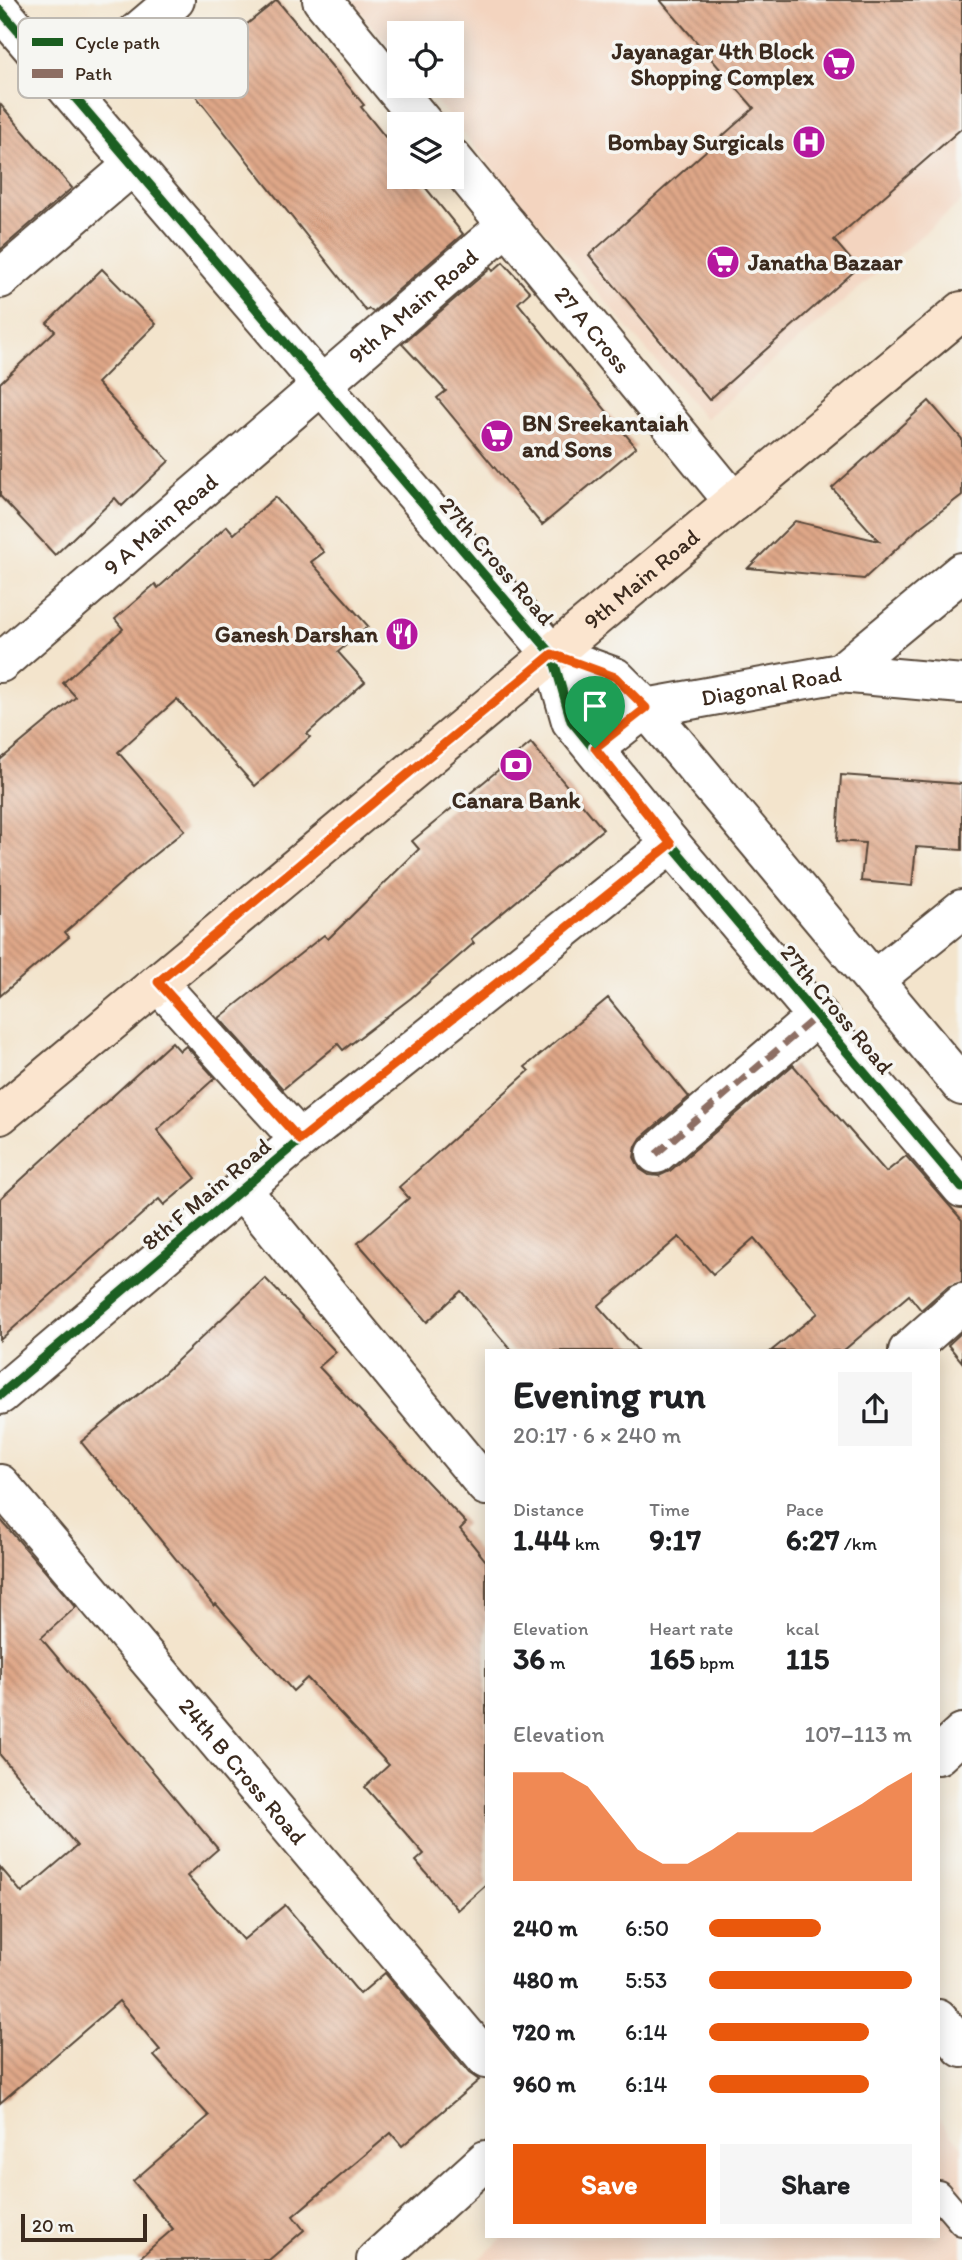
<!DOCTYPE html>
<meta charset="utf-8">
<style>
body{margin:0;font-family:Itim,sans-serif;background:#f6f6f6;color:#202124;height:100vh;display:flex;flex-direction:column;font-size:26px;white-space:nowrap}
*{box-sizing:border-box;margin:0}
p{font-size:23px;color:#757577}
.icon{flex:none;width:38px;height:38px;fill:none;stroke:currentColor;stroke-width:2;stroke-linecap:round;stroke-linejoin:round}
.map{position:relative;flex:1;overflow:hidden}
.details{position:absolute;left:485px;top:1349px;width:455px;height:889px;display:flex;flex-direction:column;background:#fff;border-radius:0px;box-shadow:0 4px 18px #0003}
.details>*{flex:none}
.fabs{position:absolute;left:387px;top:21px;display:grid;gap:14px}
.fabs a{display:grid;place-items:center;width:77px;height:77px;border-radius:0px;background:#fff;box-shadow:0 4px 18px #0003;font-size:35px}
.scale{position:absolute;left:21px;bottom:18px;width:126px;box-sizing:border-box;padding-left:7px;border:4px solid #3b2a1e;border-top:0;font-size:19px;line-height:24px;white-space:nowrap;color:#3b2a1e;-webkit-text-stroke:5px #f6f6f2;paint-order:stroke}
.pin{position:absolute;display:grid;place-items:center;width:60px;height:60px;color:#fff;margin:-72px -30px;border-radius:50% 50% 50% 0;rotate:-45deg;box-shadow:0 0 7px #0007}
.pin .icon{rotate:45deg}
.round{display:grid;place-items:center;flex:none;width:74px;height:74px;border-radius:0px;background:#f6f6f6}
.summary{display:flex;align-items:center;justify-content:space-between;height:119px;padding:0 28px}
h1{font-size:38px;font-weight:700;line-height:52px}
.metrics{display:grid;grid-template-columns:repeat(3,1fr);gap:10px;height:119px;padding:7px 28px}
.metrics div{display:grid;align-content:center}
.metrics b{font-size:30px;font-weight:700}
.metrics small{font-size:19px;font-weight:400}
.metrics p{font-size:19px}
.chart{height:196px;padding:14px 28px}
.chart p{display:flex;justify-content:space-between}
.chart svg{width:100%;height:126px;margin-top:7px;fill:#ea580c;opacity:.7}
.cta{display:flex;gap:14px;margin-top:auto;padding:14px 28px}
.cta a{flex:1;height:80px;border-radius:0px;background:#ea580c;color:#fff;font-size:28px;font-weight:700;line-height:80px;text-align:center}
.cta a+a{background:#f6f6f6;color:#202124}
ul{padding:0 28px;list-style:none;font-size:23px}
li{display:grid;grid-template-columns:112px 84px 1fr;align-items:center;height:52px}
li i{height:18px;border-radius:9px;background:#ea580c}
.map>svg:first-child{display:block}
.built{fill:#f3d4bf}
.building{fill:url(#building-back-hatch)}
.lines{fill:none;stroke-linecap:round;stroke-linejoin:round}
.service-casing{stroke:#574638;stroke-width:30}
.minor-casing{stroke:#574638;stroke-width:42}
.tertiary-casing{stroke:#574638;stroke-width:42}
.secondary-casing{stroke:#574638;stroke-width:42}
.service{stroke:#fff;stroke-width:26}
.minor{stroke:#fff;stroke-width:38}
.tertiary{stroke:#fff;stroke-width:38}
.secondary{stroke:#fbe5cf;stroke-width:38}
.quiet{stroke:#8d6e63;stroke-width:7;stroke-dasharray:14 7;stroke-linecap:butt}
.cycleway-casing{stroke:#f6f6f2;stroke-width:13}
.cycleway{stroke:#1b5e20;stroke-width:9}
.route-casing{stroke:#fff;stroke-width:14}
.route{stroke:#ea580c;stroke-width:9}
.labels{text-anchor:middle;stroke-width:7;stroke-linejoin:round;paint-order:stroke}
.poi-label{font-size:23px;font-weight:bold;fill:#3b2a1e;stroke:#f6f6f2;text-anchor:end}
.street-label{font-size:23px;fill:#3b2a1e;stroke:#f6f6f2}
.key{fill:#f6f6f2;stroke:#beb9b2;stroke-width:2}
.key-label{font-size:19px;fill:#3b2a1e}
</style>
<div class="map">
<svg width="962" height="2260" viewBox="0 0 962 2260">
<defs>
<pattern id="building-back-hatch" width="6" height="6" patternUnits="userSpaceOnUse" patternTransform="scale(1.75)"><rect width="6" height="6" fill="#dfa788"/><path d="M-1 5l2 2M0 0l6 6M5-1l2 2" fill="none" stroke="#b6886f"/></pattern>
</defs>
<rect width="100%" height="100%" fill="#f6f6f2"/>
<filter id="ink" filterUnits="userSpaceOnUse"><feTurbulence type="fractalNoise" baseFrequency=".0143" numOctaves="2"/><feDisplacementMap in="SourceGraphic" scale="14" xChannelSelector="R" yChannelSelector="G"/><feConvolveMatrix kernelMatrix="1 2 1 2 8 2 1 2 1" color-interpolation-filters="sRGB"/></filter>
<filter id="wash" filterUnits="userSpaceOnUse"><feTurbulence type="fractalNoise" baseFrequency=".00686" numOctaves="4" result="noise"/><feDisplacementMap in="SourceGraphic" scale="28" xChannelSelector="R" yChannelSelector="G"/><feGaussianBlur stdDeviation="1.57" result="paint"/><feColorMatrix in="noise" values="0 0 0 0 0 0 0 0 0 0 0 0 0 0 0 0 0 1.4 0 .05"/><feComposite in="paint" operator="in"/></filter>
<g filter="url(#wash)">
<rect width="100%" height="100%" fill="#f3e4cc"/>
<!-- built -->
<g class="built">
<path d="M350,0H962V201L705,419L423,86H452V33H399V58Z"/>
<path d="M938,2118L962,2146V2260H478L505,2236H938Z"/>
</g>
<g id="blocks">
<!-- building -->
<g class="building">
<path d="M277,0L364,105L361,107L399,154V177H417L463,234L373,312L369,309L366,311L181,77Z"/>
<path d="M660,0H962V128L834,240L858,268L709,400L589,255L754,108Z"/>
<path d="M0,104L72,188L0,250Z"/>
<path d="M503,262L530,292L518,303L636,447L542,525L437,398L446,391L402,344L491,268L493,271Z"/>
<path d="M102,269L156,324L97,383L169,461L122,506L115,498L55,555L0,496V383L55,331L47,323Z"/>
<path d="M929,401L962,439V495L919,528L864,579L748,568L795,521L879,541L832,488Z"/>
<path d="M275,497L324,552L311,562L368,626L338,652L365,682L307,734L310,737L255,786L177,699L118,752L185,830L138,868L65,932L69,937L0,996V760L76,697L63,683L123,629L115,619L155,584L158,588L227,526L234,534Z"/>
<path d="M531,743L603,829L471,939L474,943L411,998L343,1050L338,1044L283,1089L219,1018L324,935L328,939L419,849L412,841Z"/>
<path d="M841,775L962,784V850L916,847L912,886L861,881L865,843L837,841Z"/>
<path d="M608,998L689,1097L641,1138L636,1146L634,1157L640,1169L649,1175L659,1176L670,1171L793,1065L886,1172L906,1156L962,1220V1282L947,1287L921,1310L909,1295L843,1351H771L818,1313L754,1238L713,1274L679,1237L598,1306L638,1351H512L461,1291L427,1322L358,1243L409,1198L399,1187L529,1071L525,1067Z"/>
<path d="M172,1042L180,1051L186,1046L215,1078L157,1130L196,1178L164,1205L159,1199L0,1340V1199Z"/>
<path d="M265,1278L336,1352L319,1367L466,1523L460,1529L486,1561V1885L458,1910L416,1861L424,1854L365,1787L389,1765L307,1678L293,1691L216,1604L214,1606L81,1442L162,1375Z"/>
<path d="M962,1332V1362L948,1345Z"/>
<path d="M0,1519L76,1607L41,1638L218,1849L187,1876L243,1940L285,1905L360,1994L385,1973L469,2073L479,2080L402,2146L391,2133L293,2216L304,2230L269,2260H137L173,2229L133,2181L209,2116L154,2056L160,2050L119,2001L0,2103V1867L22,1893L77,1846L0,1755Z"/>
</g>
</g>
</g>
<g filter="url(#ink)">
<use href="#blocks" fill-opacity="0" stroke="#574638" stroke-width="2"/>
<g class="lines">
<defs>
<path id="service" d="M938,2194L962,2222"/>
<g id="minor">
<path d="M322,0L424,124"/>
<path id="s1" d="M452,158L734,502"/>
<path d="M0,279L133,165"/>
<path id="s2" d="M0,663L507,225"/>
<path d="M840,673L962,572"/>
<path d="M874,980L962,909"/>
<path d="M158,983L300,1140"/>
<path d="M656,1154L818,1015"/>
<path d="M242,1190L486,1486"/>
<path d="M908,1351L962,1303"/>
<path d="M0,1395L300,1140L671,844"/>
<path id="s3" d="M0,1484L486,2059"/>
<path d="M938,1755L962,1733"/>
<path d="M938,2019L962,2048"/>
<path d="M376,2260L486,2160"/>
</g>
<g id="tertiary">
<path d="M0,10L552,654L571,721L671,844L962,1188"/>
<path d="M69,90L175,0"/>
<path d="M552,654L615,677L646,708L962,1086"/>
<path id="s4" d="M595,748L646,708L840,673L962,684"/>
</g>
<g id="secondary">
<path id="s5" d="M0,1115L962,311"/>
</g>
</defs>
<!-- service casing -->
<use href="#service" class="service-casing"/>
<!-- minor casing -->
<use href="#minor" class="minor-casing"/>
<!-- tertiary casing -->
<use href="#tertiary" class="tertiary-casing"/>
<!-- secondary casing -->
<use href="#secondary" class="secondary-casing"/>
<!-- service -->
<use href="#service" class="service"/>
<!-- minor -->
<use href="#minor" class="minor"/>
<!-- tertiary -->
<use href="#tertiary" class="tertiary"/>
<!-- secondary -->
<use href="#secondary" class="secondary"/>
<!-- quiet -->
<path class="quiet" d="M656,1154L818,1015"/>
<defs>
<g id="cycleway">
<path d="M0,10L552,654L571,721L671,844L962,1188"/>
<path d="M0,1395L300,1140L671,844"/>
</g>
</defs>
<!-- cycleway casing -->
<use href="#cycleway" class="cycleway-casing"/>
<!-- cycleway -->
<use href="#cycleway" class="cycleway"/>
</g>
</g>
<g class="lines" filter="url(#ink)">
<defs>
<path id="route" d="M552,654L615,677L646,708L595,748L671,844L300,1140L158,982Z"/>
</defs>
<!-- route casing -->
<use href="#route" class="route-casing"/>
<!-- route -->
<use href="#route" class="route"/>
</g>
<!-- icons -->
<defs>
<symbol id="supermarket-disc" viewBox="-11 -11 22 22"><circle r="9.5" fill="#b5179e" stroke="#f6f6f2"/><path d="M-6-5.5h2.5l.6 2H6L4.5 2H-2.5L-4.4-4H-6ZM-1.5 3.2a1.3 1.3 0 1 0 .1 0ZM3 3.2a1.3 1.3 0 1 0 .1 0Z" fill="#fff"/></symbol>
<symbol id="hospital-disc" viewBox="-11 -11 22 22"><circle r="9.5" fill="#b5179e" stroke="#f6f6f2"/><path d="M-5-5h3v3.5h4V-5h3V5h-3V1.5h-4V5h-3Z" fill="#fff"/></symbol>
<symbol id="restaurant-disc" viewBox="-11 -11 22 22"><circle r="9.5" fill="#b5179e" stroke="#f6f6f2"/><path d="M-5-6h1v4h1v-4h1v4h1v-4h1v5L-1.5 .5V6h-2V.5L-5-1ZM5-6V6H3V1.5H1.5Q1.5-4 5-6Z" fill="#fff"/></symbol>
<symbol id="bank-disc" viewBox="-11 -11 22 22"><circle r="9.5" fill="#b5179e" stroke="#f6f6f2"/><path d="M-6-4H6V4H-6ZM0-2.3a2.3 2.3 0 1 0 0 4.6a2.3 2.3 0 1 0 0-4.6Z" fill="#fff"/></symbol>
</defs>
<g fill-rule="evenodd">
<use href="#supermarket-disc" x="820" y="45" width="38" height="38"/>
<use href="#hospital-disc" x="790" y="123" width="38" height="38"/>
<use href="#supermarket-disc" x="704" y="243" width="38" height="38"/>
<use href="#supermarket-disc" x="478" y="417" width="38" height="38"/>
<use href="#restaurant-disc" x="383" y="615" width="38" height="38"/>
<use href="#bank-disc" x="497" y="746" width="38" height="38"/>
</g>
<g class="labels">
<!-- poi labels -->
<g class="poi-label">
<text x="814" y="59">Jayanagar 4th Block<tspan x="814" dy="26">Shopping Complex</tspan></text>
<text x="784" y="150">Bombay Surgicals</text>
<text x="748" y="270" text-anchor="start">Janatha Bazaar</text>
<text x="522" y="431" text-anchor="start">BN Sreekantaiah<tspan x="522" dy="26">and Sons</tspan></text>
<text x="378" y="642">Ganesh Darshan</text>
<text x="516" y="808" text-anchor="middle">Canara Bank</text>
</g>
<!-- street labels -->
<g class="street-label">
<text dy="8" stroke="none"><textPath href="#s2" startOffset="546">9th A Main Road</textPath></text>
<text dy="8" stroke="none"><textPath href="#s1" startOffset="222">27 A Cross</textPath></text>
<text dy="8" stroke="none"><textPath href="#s2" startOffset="212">9 A Main Road</textPath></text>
<text transform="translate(497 561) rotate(49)" y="8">27th Cross Road</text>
<text dy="8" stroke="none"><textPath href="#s5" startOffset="836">9th Main Road</textPath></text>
<text dy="8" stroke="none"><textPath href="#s4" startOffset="192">Diagonal Road</textPath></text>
<text transform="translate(837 1009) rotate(50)" y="8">27th Cross Road</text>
<text transform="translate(206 1194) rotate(-40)" y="8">8th F Main Road</text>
<text dy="8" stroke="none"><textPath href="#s3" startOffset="376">24th B Cross Road</textPath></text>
</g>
</g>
<!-- legend -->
<rect x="18" y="18" width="230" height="80" rx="10" class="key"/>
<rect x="32" y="38" width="31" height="8" fill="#1b5e20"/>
<rect x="32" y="69" width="31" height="9" fill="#8d6e63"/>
<g class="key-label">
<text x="75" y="49">Cycle path</text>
<text x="75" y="80">Path</text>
</g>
</svg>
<div class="fabs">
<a><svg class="icon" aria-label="locate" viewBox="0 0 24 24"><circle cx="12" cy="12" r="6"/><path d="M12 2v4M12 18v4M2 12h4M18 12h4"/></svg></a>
<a><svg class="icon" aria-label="layers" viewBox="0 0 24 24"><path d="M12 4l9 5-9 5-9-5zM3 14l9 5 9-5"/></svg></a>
</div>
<div class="scale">20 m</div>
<div class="pin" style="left:595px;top:748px;background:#1e9e55"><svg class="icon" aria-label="arrive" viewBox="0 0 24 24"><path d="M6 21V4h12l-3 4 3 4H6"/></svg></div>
<section class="details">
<div class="summary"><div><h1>Evening run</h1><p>20:17 · 6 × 240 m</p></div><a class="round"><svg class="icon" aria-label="share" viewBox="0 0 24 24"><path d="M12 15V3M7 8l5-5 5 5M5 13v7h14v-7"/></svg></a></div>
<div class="metrics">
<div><p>Distance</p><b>1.44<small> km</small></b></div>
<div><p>Time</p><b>9:17</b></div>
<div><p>Pace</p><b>6:27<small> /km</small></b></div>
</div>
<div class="metrics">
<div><p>Elevation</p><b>36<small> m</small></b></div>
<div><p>Heart rate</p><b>165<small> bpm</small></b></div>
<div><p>kcal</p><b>115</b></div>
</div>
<div class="chart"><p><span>Elevation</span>107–113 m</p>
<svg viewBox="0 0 160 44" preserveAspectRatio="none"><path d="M0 44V6L10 6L20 6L30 11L40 22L50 33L60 38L70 38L80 33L90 27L100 27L110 27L120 27L130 22L140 17L150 11L160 6V44z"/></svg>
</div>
<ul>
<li><b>240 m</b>6:50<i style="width:55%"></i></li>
<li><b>480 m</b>5:53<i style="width:100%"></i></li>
<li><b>720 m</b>6:14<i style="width:79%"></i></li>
<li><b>960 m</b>6:14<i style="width:79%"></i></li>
</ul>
<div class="cta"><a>Save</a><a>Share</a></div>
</section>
</div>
